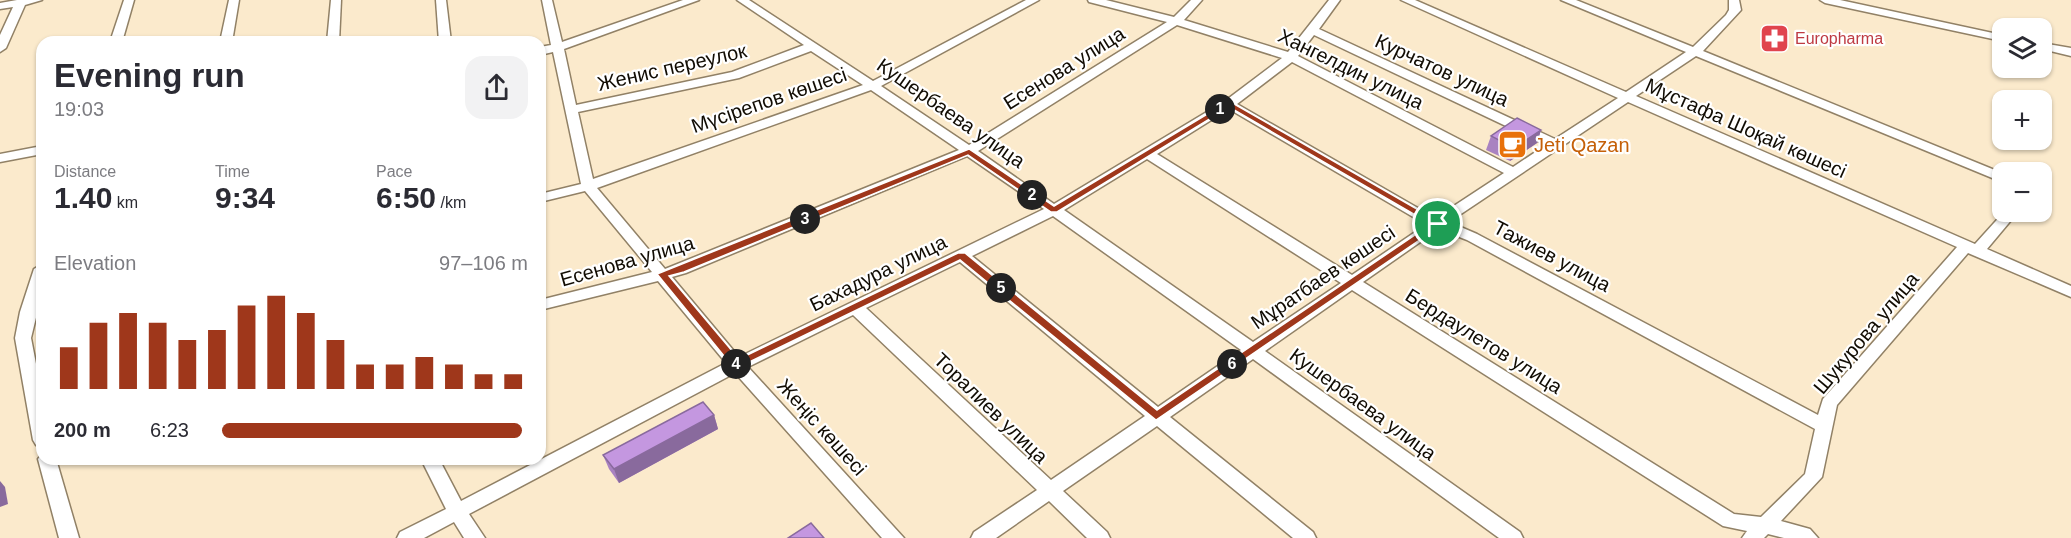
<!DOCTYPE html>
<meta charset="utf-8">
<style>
body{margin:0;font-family:Helvetica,sans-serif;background:#f2f2f3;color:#2b2b33;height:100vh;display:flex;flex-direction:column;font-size:22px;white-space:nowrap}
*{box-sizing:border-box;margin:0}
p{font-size:20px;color:#7c7c81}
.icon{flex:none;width:33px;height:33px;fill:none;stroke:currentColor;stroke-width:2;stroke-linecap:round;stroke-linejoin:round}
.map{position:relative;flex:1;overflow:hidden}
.drawer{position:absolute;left:36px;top:36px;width:510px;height:429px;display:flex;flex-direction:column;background:#fff;border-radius:18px;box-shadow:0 2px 4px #0004}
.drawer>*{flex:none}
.tools{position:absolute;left:1992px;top:18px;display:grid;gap:12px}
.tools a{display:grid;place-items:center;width:60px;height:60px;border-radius:12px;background:#fff;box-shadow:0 2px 4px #0004;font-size:30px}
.pin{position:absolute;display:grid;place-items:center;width:51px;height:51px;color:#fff;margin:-26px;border:3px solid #fff;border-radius:50%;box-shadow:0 2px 6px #0007}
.km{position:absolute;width:30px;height:30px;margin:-15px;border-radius:50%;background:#222;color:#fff;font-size:16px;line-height:30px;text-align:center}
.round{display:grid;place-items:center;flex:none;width:63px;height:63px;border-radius:18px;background:#f2f2f3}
.overview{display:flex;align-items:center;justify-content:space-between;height:102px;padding:0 18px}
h1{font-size:33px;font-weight:600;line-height:45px}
.figures{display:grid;grid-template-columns:repeat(3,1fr);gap:9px;height:102px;padding:6px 18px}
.figures div{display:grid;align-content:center}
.figures b{font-size:30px;font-weight:600}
.figures small{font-size:16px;font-weight:400}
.figures p{font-size:16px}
.chart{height:168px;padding:12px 18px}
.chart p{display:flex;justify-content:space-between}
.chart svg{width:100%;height:108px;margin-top:6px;stroke:#9f371b;stroke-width:6}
ul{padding:0 18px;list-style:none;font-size:20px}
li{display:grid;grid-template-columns:96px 72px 1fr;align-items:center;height:45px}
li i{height:15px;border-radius:8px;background:#9f371b}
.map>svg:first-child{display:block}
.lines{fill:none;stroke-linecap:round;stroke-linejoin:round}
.minor-casing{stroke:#918166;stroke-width:3}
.minor{fill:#fff;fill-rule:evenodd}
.wall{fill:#a982c1}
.shaded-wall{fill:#896a9d}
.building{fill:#c497e0;stroke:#896a9d;stroke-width:1.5}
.route{fill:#9f371b;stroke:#fff;stroke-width:1.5;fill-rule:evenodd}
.labels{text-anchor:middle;stroke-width:4.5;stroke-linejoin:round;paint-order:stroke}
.far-health-label{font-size:16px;fill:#be3a42;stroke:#fff;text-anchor:start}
.street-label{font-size:20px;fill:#110c03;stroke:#fff}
.food-label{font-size:20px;fill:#c56008;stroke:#fff;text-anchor:start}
</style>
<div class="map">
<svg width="2071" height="538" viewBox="0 0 2071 538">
<rect width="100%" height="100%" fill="#fbeacc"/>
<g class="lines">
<defs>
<g id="minor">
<path d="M17,0H42L25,5L6,48L0,52V35L13,7L0,9V3Z"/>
<path d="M124,0H134L122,42H110Z"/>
<path d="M229,0H239L232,42H220Z"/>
<path d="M331,0H341L339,42H327Z"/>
<path d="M436,0H446L451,42H439Z"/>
<path d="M542,0H552L562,42L683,0H699L564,49L576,105L732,72L804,45L737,0H749L873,81L1026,0H1039L881,86L969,145L1167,22L1089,2L1088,0H1106L1174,17L1191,0H1202L1184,20L1288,52L1329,0H1340L1319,29L1555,139L1618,98L1401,0H1415L1626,92L1686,52L1561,0H1576L1693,47L1726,15L1729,10V0H1739L1741,10L1703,51L2002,173V182L1696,56L1636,96L1975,244L2004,212H2018L1987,249L2071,286V297L1968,253L1837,405L1822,477L1781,521L1810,529L1818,538H1784L1768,534L1764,538H1742L1747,531L1723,526L1352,290L1265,351L1520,532L1523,538H1499L1253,359L1170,417L1313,532L1316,538H1293L1157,426L1063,491L1107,532L1110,538H1087L1049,501L996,538H971L974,532L1037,490L853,315L748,367L904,538H882L735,373L469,514L485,538H464L454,522L424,538H397L400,532L446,509L421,459H439L461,501L726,363L658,281L540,310V300L652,272L585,191L540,202V194L581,184L553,52L540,55V47L551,45ZM1177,25L1282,58L1225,101L1054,204L978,151ZM1314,35L1546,145L1513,167L1298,56ZM811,51L863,85L593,179L578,112L739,78ZM1292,62L1504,173L1437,217L1430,215L1237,104ZM871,90L959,150L665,269L597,188ZM1628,102L1957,247L1823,399L1818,415L1477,234L1449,222ZM1229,109L1420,221L1427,224L1352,275L1157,154ZM967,156L1044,209L739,357L672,277L686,273ZM1147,159L1341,283L1253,342L1064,210ZM1053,216L1241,350L1158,407L972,256ZM1439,229L1467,240L1815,429L1805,474L1761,517L1734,514L1363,282ZM960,262L1145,416L1051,480L866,308Z"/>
<path d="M1820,0H1840L2002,35V41L1825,3Z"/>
<path d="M2042,43L2071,48V56L2042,49Z"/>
<path d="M42,146V154L0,162V154Z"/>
<path d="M42,264V293L31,338L42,395V447L36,445L33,440L15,338L20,312L34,269Z"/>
<path d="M42,454V459H56L79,538H59L38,459Z"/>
</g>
</defs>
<!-- minor casing -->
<use href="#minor" class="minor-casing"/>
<!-- minor -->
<use href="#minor" class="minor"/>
</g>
<!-- wall -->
<g class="wall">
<path d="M1541,130L1537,143L1510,161L1486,150L1491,136Z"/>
<path d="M714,415L718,429L619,483L609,469L603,455Z"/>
</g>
<!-- shaded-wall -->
<g class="shaded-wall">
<path d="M1541,130L1537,143L1510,161L1514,148Z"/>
<path d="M714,415L718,429L619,483L614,469Z"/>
<path d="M0,481L5,487L8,504L0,507Z"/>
</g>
<!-- building -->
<g class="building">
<path d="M1517,118L1541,130L1514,148L1491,136Z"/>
<path d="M703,402L714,415L614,469L603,455Z"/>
<path d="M811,523L824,538H788Z"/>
</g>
<!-- route -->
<path class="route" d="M1229,101L1443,224L1156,420L960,260L737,368L733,367L657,274L969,149L1054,206ZM1229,107L1431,224L1157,410L965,253H958L739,359L669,276L684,272L968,155L1051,212H1057Z"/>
<!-- icons -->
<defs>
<symbol id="pharmacy-square" viewBox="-11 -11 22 22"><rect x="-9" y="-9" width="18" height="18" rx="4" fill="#e0444e" stroke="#fff"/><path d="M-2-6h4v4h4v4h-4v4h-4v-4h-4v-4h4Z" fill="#fff"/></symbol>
<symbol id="cafe-square" viewBox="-11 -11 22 22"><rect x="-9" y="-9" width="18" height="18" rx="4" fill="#e8710a" stroke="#fff"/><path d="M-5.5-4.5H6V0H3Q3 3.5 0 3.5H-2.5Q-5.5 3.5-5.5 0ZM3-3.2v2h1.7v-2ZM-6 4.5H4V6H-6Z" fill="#fff"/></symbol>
</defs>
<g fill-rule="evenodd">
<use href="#pharmacy-square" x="1758" y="22" width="33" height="33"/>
<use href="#cafe-square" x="1496" y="128" width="33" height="33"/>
</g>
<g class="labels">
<!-- far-health labels -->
<g class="far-health-label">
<text x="1795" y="44">Europharma</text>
</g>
<!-- street labels -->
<g class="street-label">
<text transform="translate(672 67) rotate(-13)" y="7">Женис переулок</text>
<text transform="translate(1064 68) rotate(-32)" y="7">Есенова улица</text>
<text transform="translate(1351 69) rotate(26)" y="7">Хангелдин улица</text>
<text transform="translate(1442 70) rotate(25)" y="7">Курчатов улица</text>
<text transform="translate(769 100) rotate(-19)" y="7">Мүсірепов көшесі</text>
<text transform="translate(951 113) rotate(35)" y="7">Кушербаева улица</text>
<text transform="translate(1746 128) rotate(24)" y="7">Мұстафа Шоқай көшесі</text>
<text transform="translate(1552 256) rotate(28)" y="7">Тажиев улица</text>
<text transform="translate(627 261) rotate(-16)" y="7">Есенова улица</text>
<text transform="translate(878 273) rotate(-26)" y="7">Бахадура улица</text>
<text transform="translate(1323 277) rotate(-34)" y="7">Мұратбаев көшесі</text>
<text transform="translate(1866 333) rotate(-50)" y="7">Шукурова улица</text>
<text transform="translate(1484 341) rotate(32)" y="7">Бердаулетов улица</text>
<text transform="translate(1363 404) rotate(36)" y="7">Кушербаева улица</text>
<text transform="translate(991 408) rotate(44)" y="7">Торалиев улица</text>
<text transform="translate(822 427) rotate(48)" y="7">Жеңіс көшесі</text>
</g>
<!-- food labels -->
<g class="food-label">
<text x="1534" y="152">Jeti Qazan</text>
</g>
</g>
</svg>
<div class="tools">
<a><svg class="icon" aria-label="layers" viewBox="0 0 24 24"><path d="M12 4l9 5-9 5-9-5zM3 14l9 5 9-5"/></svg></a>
<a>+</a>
<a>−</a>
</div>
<div class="pin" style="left:1438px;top:224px;background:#1e9e55"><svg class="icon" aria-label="arrive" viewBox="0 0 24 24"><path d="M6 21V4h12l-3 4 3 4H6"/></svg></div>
<b class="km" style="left:1220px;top:109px">1</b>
<b class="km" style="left:1032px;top:195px">2</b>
<b class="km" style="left:805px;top:219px">3</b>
<b class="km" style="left:736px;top:364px">4</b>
<b class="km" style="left:1001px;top:288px">5</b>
<b class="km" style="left:1232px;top:364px">6</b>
<section class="drawer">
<div class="overview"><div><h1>Evening run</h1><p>19:03</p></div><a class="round"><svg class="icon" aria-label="share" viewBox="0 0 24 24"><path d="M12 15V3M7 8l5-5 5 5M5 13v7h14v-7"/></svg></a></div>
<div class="figures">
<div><p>Distance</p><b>1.40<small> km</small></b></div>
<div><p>Time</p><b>9:34</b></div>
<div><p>Pace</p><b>6:50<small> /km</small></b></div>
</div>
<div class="chart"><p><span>Elevation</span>97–106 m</p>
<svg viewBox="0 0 160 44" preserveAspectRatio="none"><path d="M5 44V27M15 44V17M25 44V13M35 44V17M45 44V24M55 44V20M65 44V10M75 44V6M85 44V13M95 44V24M105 44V34M115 44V34M125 44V31M135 44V34M145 44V38M155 44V38"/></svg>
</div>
<ul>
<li><b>200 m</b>6:23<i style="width:98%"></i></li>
</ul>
</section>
</div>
